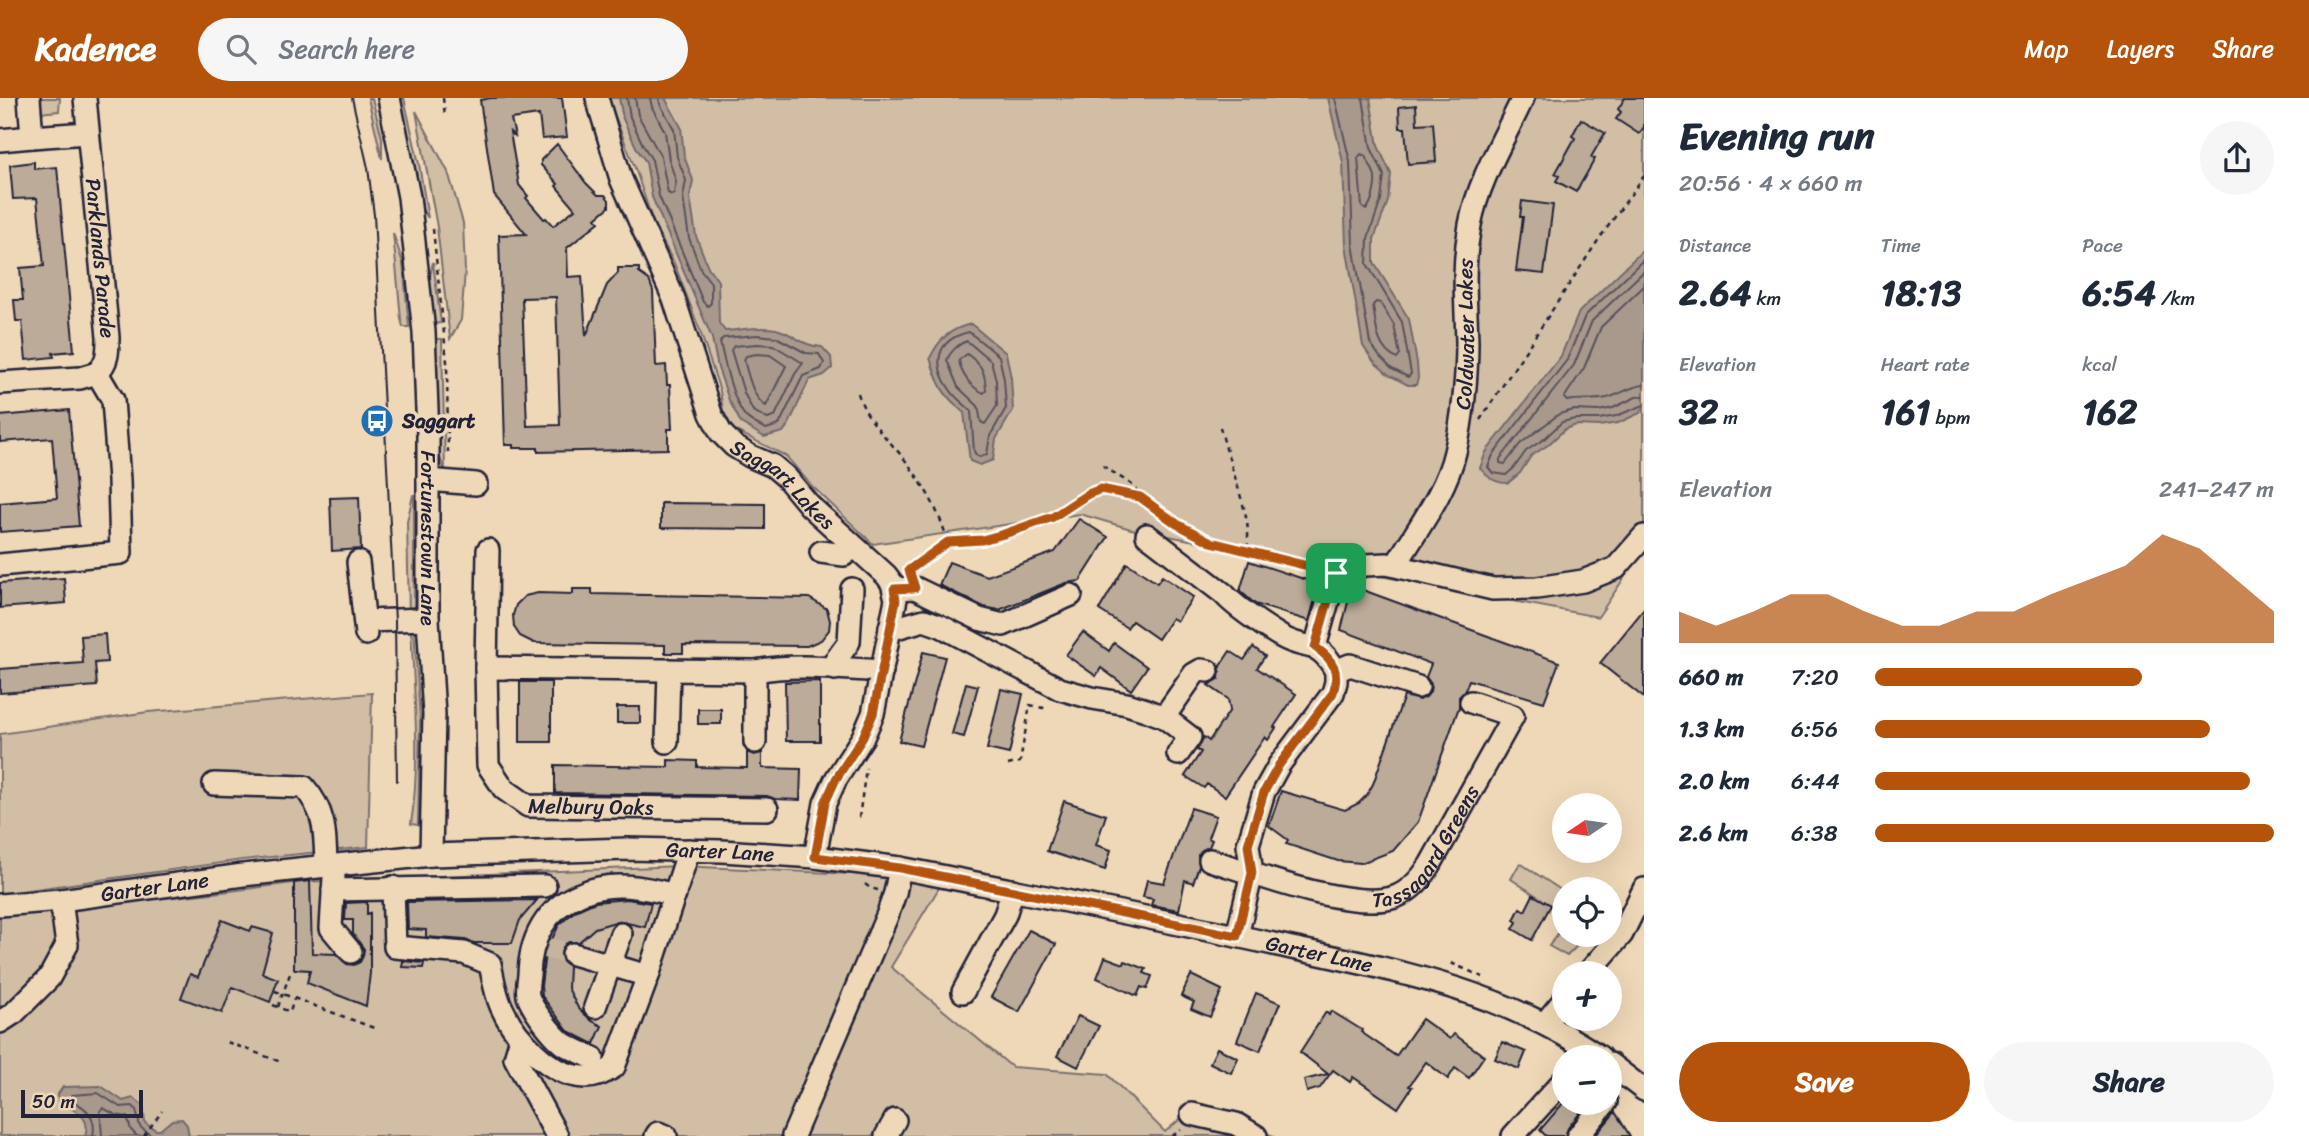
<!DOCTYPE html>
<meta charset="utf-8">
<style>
body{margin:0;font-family:Sriracha,sans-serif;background:#f6f6f7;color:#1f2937;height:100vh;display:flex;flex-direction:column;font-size:26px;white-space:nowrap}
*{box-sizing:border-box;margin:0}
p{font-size:23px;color:#747a83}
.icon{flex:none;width:38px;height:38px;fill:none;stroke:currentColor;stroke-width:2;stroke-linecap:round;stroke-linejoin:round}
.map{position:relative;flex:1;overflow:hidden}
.side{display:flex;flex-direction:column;background:#fff;width:665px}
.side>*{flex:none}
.needle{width:46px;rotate:257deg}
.controls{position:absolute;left:1552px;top:695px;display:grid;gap:14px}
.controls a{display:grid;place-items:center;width:70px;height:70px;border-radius:50%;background:#fff;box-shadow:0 7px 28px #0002;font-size:35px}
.scale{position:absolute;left:21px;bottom:18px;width:122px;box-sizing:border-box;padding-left:7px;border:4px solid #22223b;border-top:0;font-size:19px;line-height:24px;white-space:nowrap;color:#22223b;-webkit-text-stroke:5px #efd8b7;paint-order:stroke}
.pin{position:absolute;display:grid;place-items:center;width:60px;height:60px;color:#fff;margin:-30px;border-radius:14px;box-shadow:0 4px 10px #0006}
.round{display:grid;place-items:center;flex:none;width:74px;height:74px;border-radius:37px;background:#f6f6f7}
.head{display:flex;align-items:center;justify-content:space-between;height:119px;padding:0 35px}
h1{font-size:38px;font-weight:700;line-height:52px}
.figures{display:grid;grid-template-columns:repeat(3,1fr);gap:10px;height:119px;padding:7px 35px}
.figures div{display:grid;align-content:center}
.figures b{font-size:35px;font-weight:700}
.figures small{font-size:19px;font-weight:400}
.figures p{font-size:19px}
.chart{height:196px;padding:14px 35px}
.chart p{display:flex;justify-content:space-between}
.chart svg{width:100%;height:126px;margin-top:7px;fill:#b45309;opacity:.7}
.cta{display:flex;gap:14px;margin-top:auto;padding:14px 35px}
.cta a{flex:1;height:80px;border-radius:42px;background:#b45309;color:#fff;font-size:28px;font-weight:700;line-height:80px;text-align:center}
.cta a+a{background:#f6f6f7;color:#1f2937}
ul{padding:0 35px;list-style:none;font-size:23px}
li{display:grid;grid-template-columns:112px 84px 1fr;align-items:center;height:52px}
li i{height:18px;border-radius:9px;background:#b45309}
header{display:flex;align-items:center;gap:42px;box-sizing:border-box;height:98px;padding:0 35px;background:#b45309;color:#fff}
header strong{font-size:33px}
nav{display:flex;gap:38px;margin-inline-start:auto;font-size:24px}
.search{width:490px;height:63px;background:#f6f6f7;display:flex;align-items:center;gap:18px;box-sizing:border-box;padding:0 24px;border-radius:38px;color:#747a83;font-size:26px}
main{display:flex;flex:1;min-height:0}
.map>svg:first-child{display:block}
.green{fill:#d1bea5;stroke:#7a7070;stroke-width:2}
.water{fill:#a9998d;stroke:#73696c;stroke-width:2}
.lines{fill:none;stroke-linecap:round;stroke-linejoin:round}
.shore{stroke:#58525c;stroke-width:2}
.building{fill:#bcab98;stroke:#22223b;stroke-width:2;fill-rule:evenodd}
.minor-tunnel{stroke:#c6b49e;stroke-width:21;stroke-dasharray:21 10;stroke-linecap:butt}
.minor-casing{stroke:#22223b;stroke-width:26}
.path{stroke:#22223b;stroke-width:2.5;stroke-dasharray:5 5;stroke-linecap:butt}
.minor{stroke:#efd8b7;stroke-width:21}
.tram{stroke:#22223b;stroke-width:2}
.route-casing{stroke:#fff;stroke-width:14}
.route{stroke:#b45309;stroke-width:9}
.labels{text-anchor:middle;stroke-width:7;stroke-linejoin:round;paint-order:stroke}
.street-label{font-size:21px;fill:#22223b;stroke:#efd8b7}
.poi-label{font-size:21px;font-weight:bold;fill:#22223b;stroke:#efd8b7;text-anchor:start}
</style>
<header>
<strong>Kadence</strong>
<div class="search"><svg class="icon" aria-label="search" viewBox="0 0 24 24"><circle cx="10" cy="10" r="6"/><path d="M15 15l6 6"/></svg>Search here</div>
<nav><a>Map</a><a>Layers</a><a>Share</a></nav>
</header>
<main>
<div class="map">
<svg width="1644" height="1038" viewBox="0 0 1644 1038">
<rect width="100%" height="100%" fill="#efd8b7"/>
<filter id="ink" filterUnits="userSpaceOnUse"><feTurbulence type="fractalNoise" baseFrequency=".0143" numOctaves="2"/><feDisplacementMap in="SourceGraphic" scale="14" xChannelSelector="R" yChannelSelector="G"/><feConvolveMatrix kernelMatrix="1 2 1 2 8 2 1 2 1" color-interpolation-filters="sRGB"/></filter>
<g filter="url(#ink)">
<!-- green -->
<g class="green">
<path d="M37,0H60L59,13L39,15Z"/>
<path d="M368,0H372L382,40V61Z"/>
<path d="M399,0H404L419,66L428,120L420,108Z"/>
<path d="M608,0H1644V450L1598,519L1131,431L1080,416L873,446L811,387L786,358L734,332L723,313L720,293L699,230L674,165L654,127L636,73Z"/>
<path d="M416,13L448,74L463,125L465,173L461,222L450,241L437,129Z"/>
<path d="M393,135L403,165L409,229H403L401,221Z"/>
<path d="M433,164L441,225L431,226L429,183Z"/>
<path d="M433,241H442L445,373L439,357Z"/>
<path d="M413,397H414V514L409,516L407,424Z"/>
<path d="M411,531H414L420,621L418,727L411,726C421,662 414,595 411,531Z"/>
<path d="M372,595L368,749L242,762L0,796V636L148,614Z"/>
<path d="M1520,765L1564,794V816L1511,781Z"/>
<path d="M680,768L918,779L942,785L891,869L1012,969L1107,976L1165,1034L1198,1006L1249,1023L1272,1038H0V817L222,794L301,784Z"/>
<path d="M1564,827V836L1588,837L1567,858L1549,848Z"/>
</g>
<!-- water -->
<g class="water">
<path d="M619,0H665L681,29L684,58L693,82L690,99L696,138L708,169L718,183L719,225L725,233C742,232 759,228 776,231C794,235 801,248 822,249L831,259L832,270L824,277L809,282L789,326L783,334L764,339L741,325L729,302L718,270L712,240L652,99L646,64L637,51L623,21Z"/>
<path d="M1328,0H1370L1378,48L1391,76L1388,103L1374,141V165L1409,221L1417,265L1418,280L1416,287H1408L1389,277L1374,264L1363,248L1346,147L1343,64Z"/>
<path d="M1644,151V309L1640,315L1618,325L1599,328L1576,327L1565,331L1548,347L1531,358L1520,375L1508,385C1495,385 1488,380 1480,370L1486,354L1561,258L1579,214Z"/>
<path d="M971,226L1006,255L1011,280L1013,312L996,341L993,362L980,367L970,363L964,315C942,295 939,289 930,260C939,241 950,231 971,226Z"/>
<path d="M101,988L123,1003L133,1000L143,1007L145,1025L156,1032H160L172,1022L182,1021L187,1027L189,1038H85C93,1017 71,1012 58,1002V996L63,989Z"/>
</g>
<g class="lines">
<!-- shore -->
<g class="shore">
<path d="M627,0L630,19L643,47L652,62L659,98L703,204L708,208L711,205V185L701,172L689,140L683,99L686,82L677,59L674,31L660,6L659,0"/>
<path d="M635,0L638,17L661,59L668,95L672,97L674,95L676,83L669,62L665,34L652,9L650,0"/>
<path d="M1335,0L1350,64L1353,146L1370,245L1380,259L1392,271L1408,279L1411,276L1402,224L1367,166L1368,140L1381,102L1384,77L1371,50L1363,0"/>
<path d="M1361,56L1365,58C1368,64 1374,72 1375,79C1376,89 1372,105 1366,112L1362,109L1358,60Z"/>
<path d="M1644,161L1585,218L1567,262L1493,357L1488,369L1493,375L1506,377L1514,370L1526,353L1544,341L1562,324L1575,321H1599L1616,318L1644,307"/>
<path d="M1644,173L1592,223L1574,267L1500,361V365L1505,366L1520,346L1559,316L1574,312L1598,313L1613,310L1636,299L1644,298"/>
<path d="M1644,188L1601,229L1584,270L1564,300L1567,303C1580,300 1594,303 1607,300C1620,297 1630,288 1644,287"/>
<path d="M1376,204L1380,205L1394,227L1400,257L1397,261C1376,251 1376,228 1373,207Z"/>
<path d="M969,234L999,258L1004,281L1006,310L990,338L987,356L980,359L976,357L974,353L971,313C965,306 956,301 951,293C932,267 935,242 969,234Z"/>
<path d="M757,237L776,239L806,255L819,256L824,265L821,271L803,278L779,327L766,331C760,328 751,324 746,319C733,305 724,263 720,244L723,240Z"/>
<path d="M967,243L991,263L996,282L997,308L985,326L981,324L978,308L958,289L947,262C950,254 958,246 967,243Z"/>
<path d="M757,246L773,247L803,265L795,276L775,318L768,321L753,313L744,295L731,252L734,248Z"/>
<path d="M757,256L770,257L786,268L766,308C753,301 748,276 744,262L746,258Z"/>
<path d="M967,256C982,267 985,273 986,292L984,295C970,289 961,276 959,262Z"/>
<path d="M93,1038C97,1019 87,1010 71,1002L72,997L98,995L120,1009L133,1008L136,1012L140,1029L152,1038"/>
<path d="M102,1038L100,1013L103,1010L116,1017L127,1019L131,1032L137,1038"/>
</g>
</g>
<!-- building -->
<g class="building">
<path d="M491,0H562L567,39L542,41L539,17L511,21L515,38L510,34L519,87L528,98L526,100L544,121L546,120L553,128L575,111L556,88L558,86L541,67V62L557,46L586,85L598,97H605L609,102V109L596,120L599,124L567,150L568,179L582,178L586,238L607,187L618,175V170H639V175L649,182L653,193L656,268L666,267L667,287H670L672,331H668V351L538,354V350H513V347H505L499,137L526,136L494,97L480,2ZM556,199L560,327L527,328L522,200Z"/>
<path d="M1625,0H1644V29L1639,36L1616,21L1621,14L1618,11Z"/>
<path d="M1416,7L1417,26L1433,25L1436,64L1408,66L1405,30H1400L1399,9Z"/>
<path d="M1581,21L1605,35L1591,59L1595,61L1576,94L1556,83L1559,78L1555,76L1575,40L1572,38Z"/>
<path d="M34,64V71L57,69L74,253L53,255L54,259L26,262L22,223H16L14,202H23L20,170L44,168L37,100L13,101L10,67Z"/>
<path d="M1522,103L1553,107L1544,176L1516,173L1523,119H1520Z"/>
<path d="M69,312L79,428L0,434V405L57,400L52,340L0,344V318Z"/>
<path d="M359,399L361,451L332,453L330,400Z"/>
<path d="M661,405L765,406V431L661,430Z"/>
<path d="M1079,421L1108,439L1080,483L1066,485L999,512L984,509L939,487L949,464L987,478L1055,454Z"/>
<path d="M1249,463L1319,486L1309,523L1255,506L1240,493Z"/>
<path d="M1127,465L1157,485L1162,478L1193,499L1177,523L1172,520L1158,541L1132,523L1127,530L1099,512Z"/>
<path d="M64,480L66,505L0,510V485Z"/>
<path d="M1352,488L1559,564L1544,604L1469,582L1465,593L1459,599V609L1418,724L1393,753L1361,765L1338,763L1286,746L1288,742L1269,728L1281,693L1345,712L1359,705L1367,697L1373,686L1404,598L1419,602L1426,599L1430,594L1431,586L1426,579L1431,566L1341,532Z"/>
<path d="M573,491H592V496L809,500L827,511L830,523L829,532L821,542L807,548L683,547V555H665V547L534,545L520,538L514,529L513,517L516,507L525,498L538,495L573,496Z"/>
<path d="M1644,511V600L1600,565Z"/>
<path d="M1083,534L1109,553L1114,545L1147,569L1131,592L1101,570L1096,578L1066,557Z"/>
<path d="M105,536L107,564L95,565L97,588L0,595V571L83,565L81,538Z"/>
<path d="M1253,549L1265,558L1257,570L1296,596L1274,629L1276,630L1268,642L1265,639L1225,698L1207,686L1204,690L1185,678L1201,654L1197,652L1204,639L1209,643L1230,612L1228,601L1208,587L1219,581L1220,568L1230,553L1244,562Z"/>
<path d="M923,554L945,559L921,648L899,643Z"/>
<path d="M820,583V643H786L785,584Z"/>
<rect x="520" y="584" width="31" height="60"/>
<path d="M966,585L978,588L964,639L952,636Z"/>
<path d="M1001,591L1023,596L1009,656L987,651Z"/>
<rect x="617" y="609" width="23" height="16"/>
<rect x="698" y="611" width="23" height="15"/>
<path d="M747,654L754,657L762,655V670L801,671L800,702L775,701L767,698L555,695V667L668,669V662L697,663V669L747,670Z"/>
<path d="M1064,703L1106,717L1096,747L1111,752L1105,772L1047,753Z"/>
<path d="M1191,710L1216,718L1208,740L1212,742L1209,749L1202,752L1198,757L1199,768L1193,785L1185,782L1179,812L1151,807L1153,801L1143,799L1147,782L1164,785Z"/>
<path d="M310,783L312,855L336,856L347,866L354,867L360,864L363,858L364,851L353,836V822H345L346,805L367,804V816L370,815V875L366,908L307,885L310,872L294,871V785Z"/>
<path d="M1533,797L1551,807L1532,842L1513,831L1517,824L1514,822L1520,810L1525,813Z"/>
<path d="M627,801L651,805L645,829L618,823L595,830L579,844H569L564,847L560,853L563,864L569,868L568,890L578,910L592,923L602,928L594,946L568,933L542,898L541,888L545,855L559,827L575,813L595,804Z"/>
<path d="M537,802L520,822L512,845H474L465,842L426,839V832L408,831L407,804Z"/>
<path d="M222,822L250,833L252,829L273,835L262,875L278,881L270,904L232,889L222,915L181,900L190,876L198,879Z"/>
<path d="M1029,832L1056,846L1019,914L991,899Z"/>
<path d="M1105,859L1124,866L1125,863L1146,871L1144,875L1152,878L1147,891L1141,889L1137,898L1097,880Z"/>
<path d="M403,863L424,865L423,870L402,869Z"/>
<path d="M1191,877L1222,892L1210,919L1191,911L1194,904L1181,898Z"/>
<path d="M1256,895L1280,905L1260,953L1237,943Z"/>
<path d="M1331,913L1362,932L1361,934L1396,958L1422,921L1450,941L1454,936L1484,958L1469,980L1455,970L1448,981L1426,964L1409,988L1412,989L1398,1010L1353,979L1350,984L1333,972L1320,990L1307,994L1304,982L1328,976L1300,954L1326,914L1329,917Z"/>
<path d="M1078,918L1099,928L1078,969L1057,958Z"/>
<path d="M1502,944L1526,954L1519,971L1495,961Z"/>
<path d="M1217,950L1238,960L1231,975L1210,965Z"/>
<path d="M1564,1004H1589L1568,1030L1565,1038H1546L1540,1032Z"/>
<path d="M1615,1014L1630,1038H1595Z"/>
</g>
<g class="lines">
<!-- minor-tunnel -->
<path class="minor-tunnel" d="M542,849L573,856"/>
<defs>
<g id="minor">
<path d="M29,0L32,39L87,35"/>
<path id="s1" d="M85,0L108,239C108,254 108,264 97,275"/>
<path id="s2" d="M389,0L409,99L424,234L428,338V521L434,616L431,757"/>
<path id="s3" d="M597,0L621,81L674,201L711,316L721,335L734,348L750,358L773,368L786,379L810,408L886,477L892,485L896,501L873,616L863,639L836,681L825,705L815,759"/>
<path d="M0,42L32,39"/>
<path d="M0,285L80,280L97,275"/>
<path d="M428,382L476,386"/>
<path d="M1147,437L1224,496C1234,508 1268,531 1282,539C1308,554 1317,539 1336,573L1350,567L1418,589"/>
<path id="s4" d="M488,452L486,570L488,667L504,691L528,708L767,711"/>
<path d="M821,454L844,457L853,449"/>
<path d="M358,464L366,536"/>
<path d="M0,467L121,455L119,382L113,302L97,275"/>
<path id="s5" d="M1396,467C1417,431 1446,394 1455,354C1463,321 1467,278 1467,244C1466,202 1462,169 1470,127C1478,83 1504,41 1523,0"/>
<path d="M894,491L915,490L979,521L1003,527L1071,497"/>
<path d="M365,523L428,521"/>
<path d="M890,529L896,530L924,522L941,528L1060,591L1092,600L1127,606L1146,612L1164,619L1190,639L1178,656"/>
<path d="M1315,549L1336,475L1340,473L1365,467L1387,466L1493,491L1537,490L1583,483L1616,470L1644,438"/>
<path d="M486,570L755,573C796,565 841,571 882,573"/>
<path d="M835,571L836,562L849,544L852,491"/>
<path d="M755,573V644"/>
<path d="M1164,619L1194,576L1201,572L1208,573"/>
<path d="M667,644L669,572"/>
<path d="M214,686L304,689C326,714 325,736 326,768"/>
<path id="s6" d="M1210,762C1255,776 1351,813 1395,799C1411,793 1421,781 1430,767L1513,618L1471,604"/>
<path d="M334,779L331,830L351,854"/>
<path d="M393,789L395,849L464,855L490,866C493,879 495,895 501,908C514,938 549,978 584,979C596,980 605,974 614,969L648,878L689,752"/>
<path d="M333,792L545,788"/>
<path id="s7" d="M0,807L61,802L243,777L431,757L628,751L722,753L815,759L900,770L936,777C1050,800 1164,822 1278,847C1393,872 1500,891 1600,959"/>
<path d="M1237,838L1252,775L1248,747L1264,694L1279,667L1333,595L1336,584V573"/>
<path d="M573,856L648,878"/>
<path d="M1588,875L1622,836L1644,791"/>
<path d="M963,894L1005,817L1013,792"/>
<path d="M595,909L621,836"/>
<path d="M0,924L14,915L49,880L67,847L61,802"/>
<path d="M1545,925L1564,902"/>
<path d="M521,940L515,960L557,1038"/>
<path d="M593,960C583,955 572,951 564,946C553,938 532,911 528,898C527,892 528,883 529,877C530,841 546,810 580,796C611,782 644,789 675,797"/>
<path d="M1610,966L1644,992"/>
<path d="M1192,1016L1236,1026L1256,1038"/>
<path d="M656,1038L658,1035L666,1038"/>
<path d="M793,1038L887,818L895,795L900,770"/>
<path d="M886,1038L895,1022"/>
<path d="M1513,1038L1564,982"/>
<path d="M1578,1038L1606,1004"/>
</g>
</defs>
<!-- minor casing -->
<use href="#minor" class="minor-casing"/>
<!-- path -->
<g class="path">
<path d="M443,0L445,19"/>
<path d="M433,131L447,264L448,355"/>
<path d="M858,295C866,323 888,340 905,362C925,388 939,413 948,444"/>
<path d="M1480,322L1597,144L1644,78"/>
<path d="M1220,329C1225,347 1230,365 1236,382C1243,409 1251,424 1247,453"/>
<path d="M1103,368L1134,388L1140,399"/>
<path d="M911,470L948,444L982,442L1004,436L1053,419L1088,396L1101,391L1140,399L1177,426L1211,444L1319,471"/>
<path d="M1008,667L1020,664L1030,607L1043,610L1045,604"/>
<path d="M859,720L866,670"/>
<path d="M865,786L870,790L878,792"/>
<path d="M1451,865L1483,879"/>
<path d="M275,893L374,930"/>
<path d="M273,907L290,914L294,901"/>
<path d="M278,909L291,873"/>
<path d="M227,944L281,964"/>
<path d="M144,1038L162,1013"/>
<path d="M1172,1038L1181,1032"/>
</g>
<!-- minor -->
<use href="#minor" class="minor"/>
<!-- tram -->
<path class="tram" d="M352,0L368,70L374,117L395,523L397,683"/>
</g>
</g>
<g class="lines" filter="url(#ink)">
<defs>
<path id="route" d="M1101,391L1140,399L1177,426L1211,444L1336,475L1315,549C1334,562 1340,573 1333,595L1279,667L1264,694L1248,747L1252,775L1237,838L900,770L815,759L825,705L836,681L863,639L873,616L896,502L894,491L915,490L909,472L948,444L982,442L1004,436L1053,419L1088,396Z"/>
</defs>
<!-- route casing -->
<use href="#route" class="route-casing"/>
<!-- route -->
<use href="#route" class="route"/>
</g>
<!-- icons -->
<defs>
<symbol id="bus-disc" viewBox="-11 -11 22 22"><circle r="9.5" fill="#1f6fb2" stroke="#efd8b7"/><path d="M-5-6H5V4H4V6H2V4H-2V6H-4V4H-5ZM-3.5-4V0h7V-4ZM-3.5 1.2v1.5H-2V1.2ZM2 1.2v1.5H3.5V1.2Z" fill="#fff"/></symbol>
</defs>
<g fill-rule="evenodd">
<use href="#bus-disc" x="358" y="304" width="38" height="38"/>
</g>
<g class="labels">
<!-- street labels -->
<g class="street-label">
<text dy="7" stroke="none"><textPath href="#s1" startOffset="161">Parklands Parade</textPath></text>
<text dy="7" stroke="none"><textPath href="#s5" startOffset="247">Coldwater Lakes</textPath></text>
<text dy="7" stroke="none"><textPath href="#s3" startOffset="439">Saggart Lakes</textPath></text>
<text dy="7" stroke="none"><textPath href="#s2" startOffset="443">Fortunestown Lane</textPath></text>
<text dy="7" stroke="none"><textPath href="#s4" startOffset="336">Melbury Oaks</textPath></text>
<text dy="7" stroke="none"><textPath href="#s6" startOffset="248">Tassagard Greens</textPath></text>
<text dy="7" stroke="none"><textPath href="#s7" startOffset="723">Garter Lane</textPath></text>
<text dy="7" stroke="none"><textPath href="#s7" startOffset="156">Garter Lane</textPath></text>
<text dy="7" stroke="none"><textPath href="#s7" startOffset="1332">Garter Lane</textPath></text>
</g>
<!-- poi labels -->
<g class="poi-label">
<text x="402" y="330">Saggart</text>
</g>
</g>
</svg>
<div class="controls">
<a><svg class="needle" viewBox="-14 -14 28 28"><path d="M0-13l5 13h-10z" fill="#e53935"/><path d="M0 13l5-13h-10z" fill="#747a83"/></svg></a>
<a><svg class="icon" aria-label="locate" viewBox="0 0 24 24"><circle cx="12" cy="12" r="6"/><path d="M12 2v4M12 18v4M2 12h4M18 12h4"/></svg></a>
<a>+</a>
<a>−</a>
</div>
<div class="scale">50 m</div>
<div class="pin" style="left:1336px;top:475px;background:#1e9e55"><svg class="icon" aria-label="arrive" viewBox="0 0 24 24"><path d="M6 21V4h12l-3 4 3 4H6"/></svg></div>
</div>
<section class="side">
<div class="head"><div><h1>Evening run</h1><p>20:56 · 4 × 660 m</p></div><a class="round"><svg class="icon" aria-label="share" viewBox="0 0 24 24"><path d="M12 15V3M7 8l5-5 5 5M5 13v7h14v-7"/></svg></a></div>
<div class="figures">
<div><p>Distance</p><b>2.64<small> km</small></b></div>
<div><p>Time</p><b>18:13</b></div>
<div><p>Pace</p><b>6:54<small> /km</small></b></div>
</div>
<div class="figures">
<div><p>Elevation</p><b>32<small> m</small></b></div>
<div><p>Heart rate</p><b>161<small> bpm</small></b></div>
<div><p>kcal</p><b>162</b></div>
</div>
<div class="chart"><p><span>Elevation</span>241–247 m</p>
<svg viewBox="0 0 160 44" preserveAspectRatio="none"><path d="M0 44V33L10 38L20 33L30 27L40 27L50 33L60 38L70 38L80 33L90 33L100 27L110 22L120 17L130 6L140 11L150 22L160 33V44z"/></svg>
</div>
<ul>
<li><b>660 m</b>7:20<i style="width:67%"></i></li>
<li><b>1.3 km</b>6:56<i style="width:84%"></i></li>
<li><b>2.0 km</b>6:44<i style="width:94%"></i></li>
<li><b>2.6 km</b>6:38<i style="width:100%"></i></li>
</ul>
<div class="cta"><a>Save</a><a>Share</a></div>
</section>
</main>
